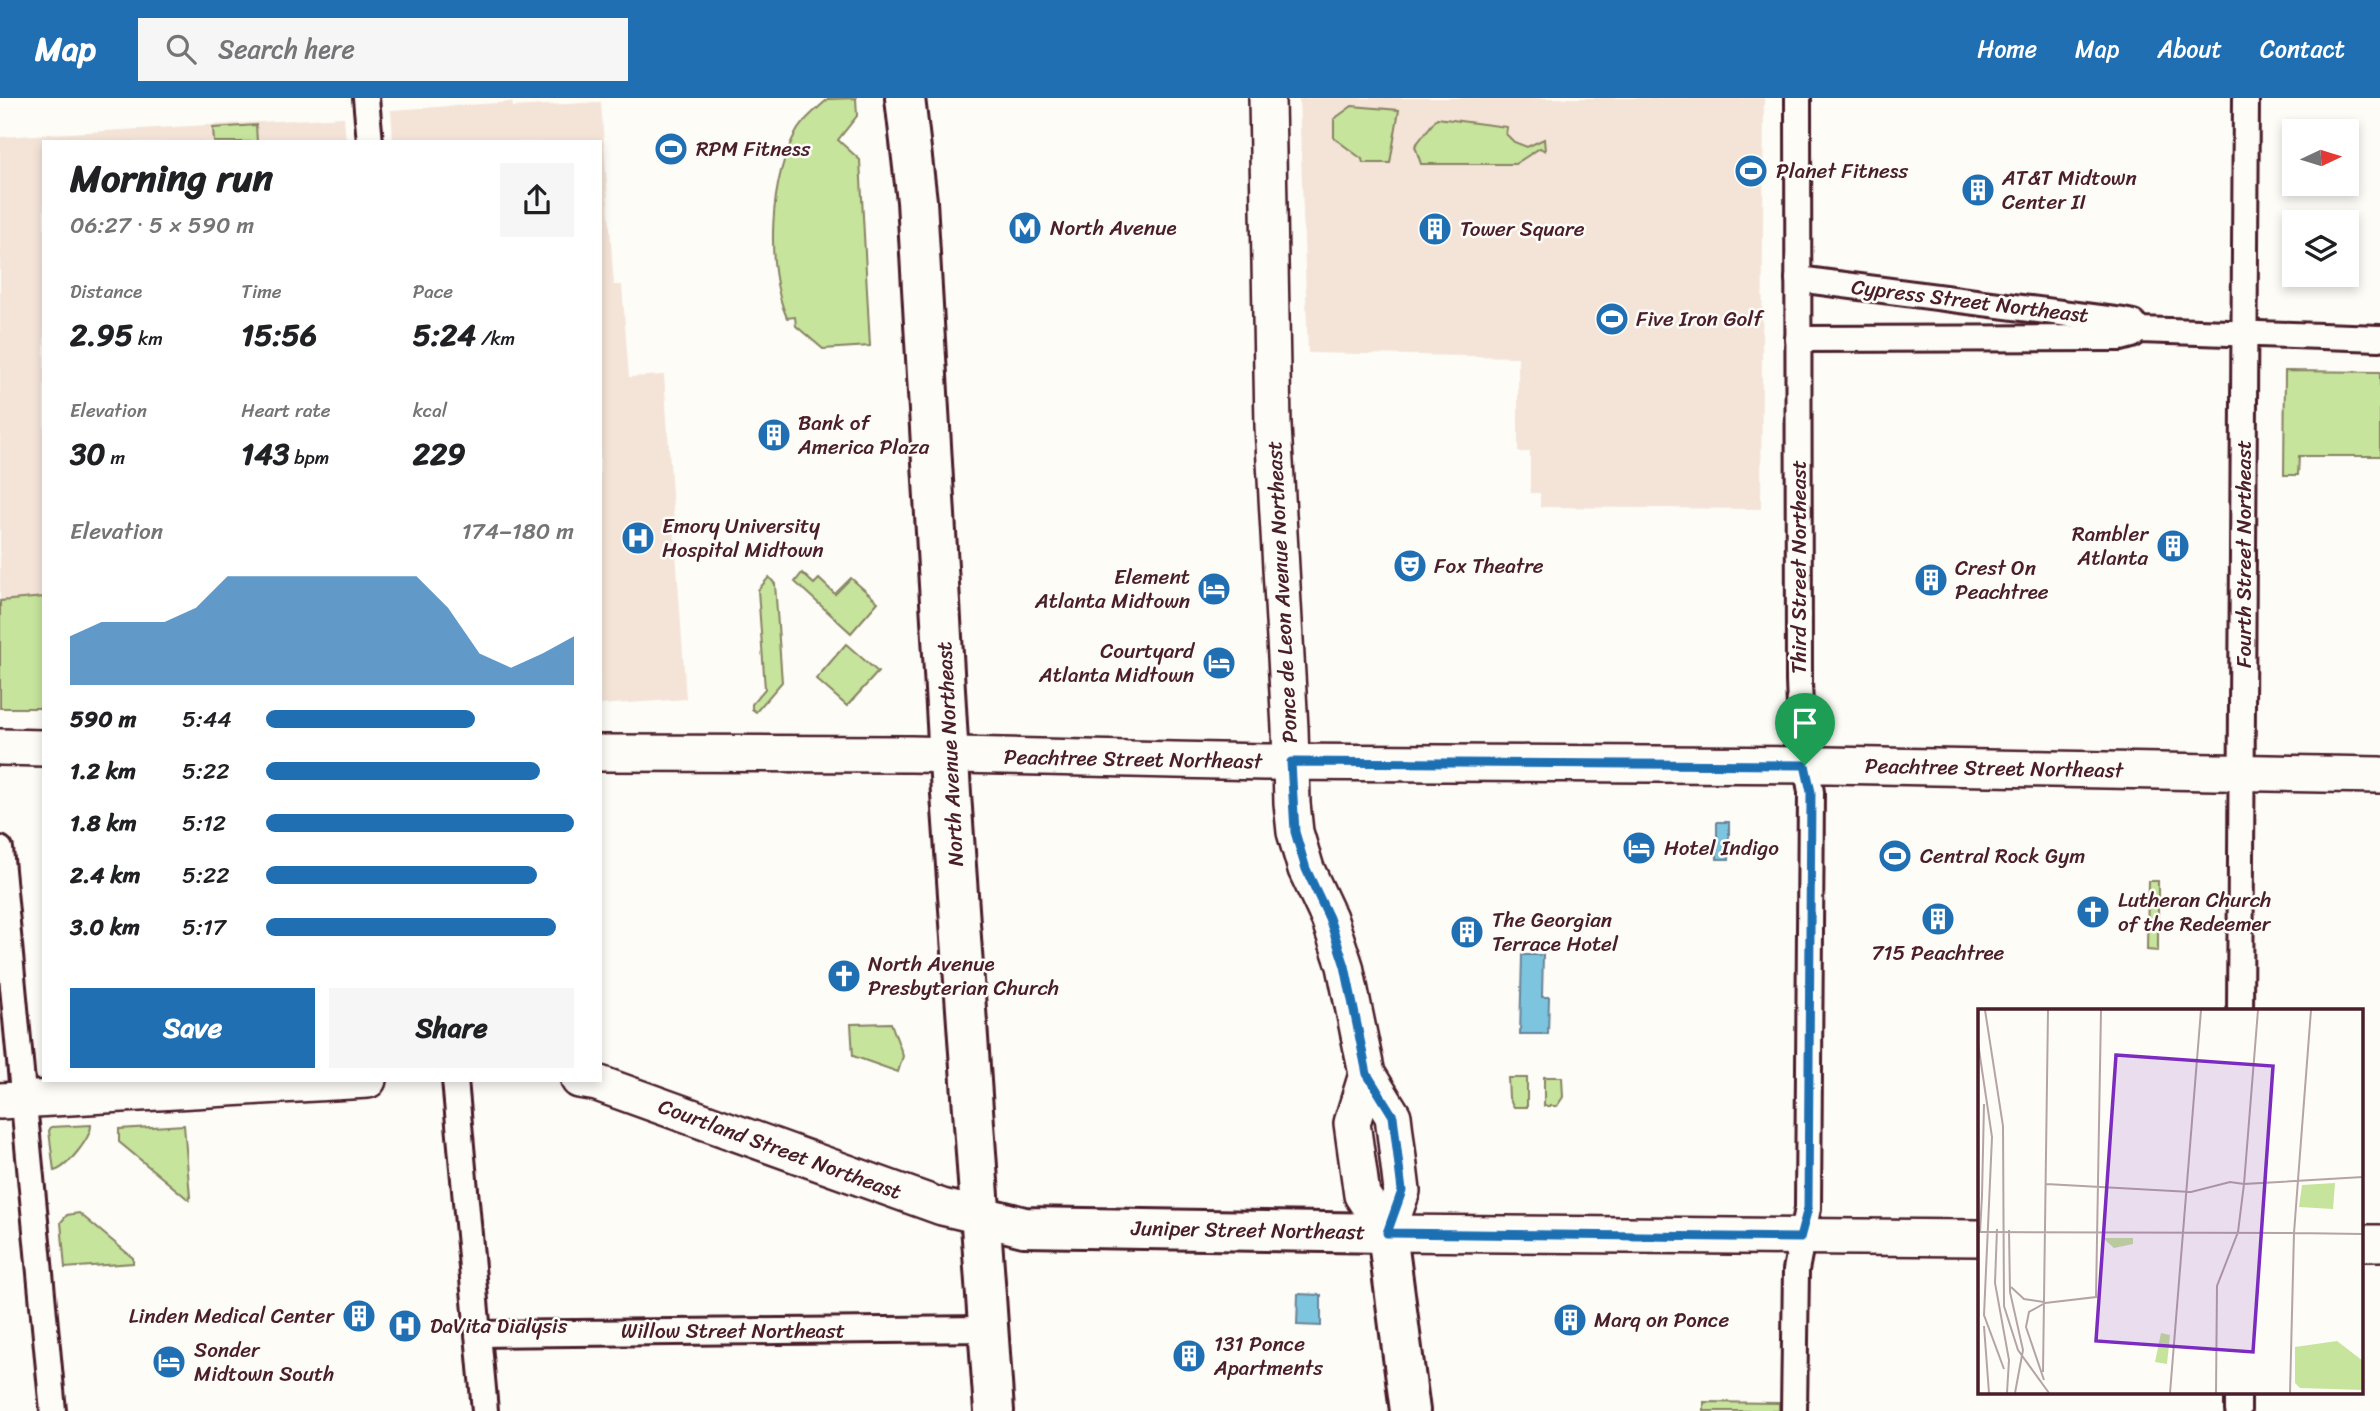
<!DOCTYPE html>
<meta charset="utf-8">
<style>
body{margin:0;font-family:Sriracha,sans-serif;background:#f6f6f6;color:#202124;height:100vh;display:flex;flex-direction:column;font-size:26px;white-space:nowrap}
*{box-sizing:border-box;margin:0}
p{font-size:23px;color:#757577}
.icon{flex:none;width:38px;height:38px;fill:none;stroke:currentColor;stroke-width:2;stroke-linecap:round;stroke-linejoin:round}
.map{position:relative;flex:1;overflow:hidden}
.sheet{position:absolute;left:42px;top:42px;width:560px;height:942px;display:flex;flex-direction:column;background:#fff;border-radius:0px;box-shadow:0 4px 10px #0003}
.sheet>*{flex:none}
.needle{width:46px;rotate:86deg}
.controls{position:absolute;left:2282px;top:21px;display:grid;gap:14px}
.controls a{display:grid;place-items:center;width:77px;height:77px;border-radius:0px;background:#fff;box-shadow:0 4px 10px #0003;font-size:35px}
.pin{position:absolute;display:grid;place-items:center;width:60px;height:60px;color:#fff;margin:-72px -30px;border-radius:50% 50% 50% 0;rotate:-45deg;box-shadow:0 0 7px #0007}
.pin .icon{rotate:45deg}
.round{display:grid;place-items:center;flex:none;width:74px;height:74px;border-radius:0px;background:#f6f6f6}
.overview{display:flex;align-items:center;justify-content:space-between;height:119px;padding:0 28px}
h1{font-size:38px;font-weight:700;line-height:52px}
.stats{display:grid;grid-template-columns:repeat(3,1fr);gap:10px;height:119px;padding:7px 28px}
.stats div{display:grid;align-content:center}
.stats b{font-size:30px;font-weight:700}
.stats small{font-size:19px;font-weight:400}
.stats p{font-size:19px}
.chart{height:196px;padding:14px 28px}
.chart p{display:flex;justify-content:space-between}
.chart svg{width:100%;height:126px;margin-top:7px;fill:#1f6fb2;opacity:.7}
.button{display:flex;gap:14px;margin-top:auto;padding:14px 28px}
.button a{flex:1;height:80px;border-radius:0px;background:#1f6fb2;color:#fff;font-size:28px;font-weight:700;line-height:80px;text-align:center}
.button a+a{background:#f6f6f6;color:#202124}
ul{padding:0 28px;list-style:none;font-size:23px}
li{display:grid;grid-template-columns:112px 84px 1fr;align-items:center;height:52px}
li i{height:18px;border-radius:9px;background:#1f6fb2}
header{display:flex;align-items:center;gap:42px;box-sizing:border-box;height:98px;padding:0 35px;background:#1f6fb2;color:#fff}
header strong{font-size:33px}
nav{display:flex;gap:38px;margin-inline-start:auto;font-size:24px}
.search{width:490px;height:63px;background:#f6f6f6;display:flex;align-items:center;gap:18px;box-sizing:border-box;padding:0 24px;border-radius:0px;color:#757577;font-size:26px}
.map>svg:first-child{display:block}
.built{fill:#f4e4d8}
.green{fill:#c6e49c;stroke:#888264;stroke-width:2}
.water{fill:#7dc5de;stroke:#698396;stroke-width:2}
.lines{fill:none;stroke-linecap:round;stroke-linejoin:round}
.street-casing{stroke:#4a1f2b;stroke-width:30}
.secondary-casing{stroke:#4a1f2b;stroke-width:40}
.highway-casing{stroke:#4a1f2b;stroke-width:44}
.street{stroke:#fdfcf7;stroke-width:24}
.secondary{stroke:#fdfcf7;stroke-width:35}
.highway{stroke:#fdfcf7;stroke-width:38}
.route-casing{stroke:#fff;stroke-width:14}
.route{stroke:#1f6fb2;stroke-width:9}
.labels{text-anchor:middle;stroke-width:5;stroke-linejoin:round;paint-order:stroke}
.poi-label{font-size:21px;fill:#4a1f2b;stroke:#fdfcf7;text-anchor:start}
.street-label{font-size:21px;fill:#4a1f2b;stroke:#fdfcf7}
.inset-road{fill:none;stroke:#b5a4a5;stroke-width:2}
.view{fill:#7b2cbf;fill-opacity:0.15;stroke:#7b2cbf;stroke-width:3.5}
.inset-edge{fill:none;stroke:#4a1f2b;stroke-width:3.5}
</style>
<header>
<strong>Map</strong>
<div class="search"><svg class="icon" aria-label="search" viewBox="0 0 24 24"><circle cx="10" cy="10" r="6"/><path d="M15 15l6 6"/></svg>Search here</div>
<nav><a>Home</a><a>Map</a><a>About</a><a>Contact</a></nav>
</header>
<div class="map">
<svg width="2380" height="1313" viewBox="0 0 2380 1313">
<rect width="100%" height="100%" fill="#fdfcf7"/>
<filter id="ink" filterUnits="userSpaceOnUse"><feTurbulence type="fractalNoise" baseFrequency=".0143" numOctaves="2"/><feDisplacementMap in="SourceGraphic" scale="14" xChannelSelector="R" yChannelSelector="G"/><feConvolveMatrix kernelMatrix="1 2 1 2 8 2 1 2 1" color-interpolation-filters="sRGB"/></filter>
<g filter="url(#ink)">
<!-- built -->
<g class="built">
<path d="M1299,0H1764L1761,411L1540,409V395H1530V354H1518V259L1308,255Z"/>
<path d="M512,4L513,9L601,4L614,187H622L629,279L664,277L686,601L600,607V44H393L391,12Z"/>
<path d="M344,19L346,44H44V606H0V39Z"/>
</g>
<!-- green -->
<g class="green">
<path d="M856,0L857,18L838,42L860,62L870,248L823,251L796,228L795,219L787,220C765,170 769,78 798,31C806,19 818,10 828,1Z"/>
<path d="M1352,8L1399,12L1390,65H1363L1362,61L1334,40V21Z"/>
<path d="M1437,20L1507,29L1506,36L1514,44L1527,49L1544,41L1545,53L1540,50L1515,66H1421L1415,48Z"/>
<path d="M256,27L257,44H214L213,30Z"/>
<path d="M2285,273L2380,274V358H2299L2298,377H2284Z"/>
<path d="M802,475L814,486L819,481L835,496L851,480L878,504L851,535L795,484Z"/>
<path d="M769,479L775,486L782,584L756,614L752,611V606L765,591L758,492Z"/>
<path d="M44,499V610H0V503Z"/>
<path d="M846,546L878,574L847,608L816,581Z"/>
<path d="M2148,783H2158V853L2147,852Z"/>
<path d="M891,925L903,958L898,974L853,958L851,926Z"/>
<path d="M1544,979H1562L1563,999L1557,1008H1544Z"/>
<path d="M1508,980H1527V1009H1514L1509,1000Z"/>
<path d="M91,1027C91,1040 67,1070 54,1073L49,1033L51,1029Z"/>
<path d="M184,1027L190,1099L189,1102L119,1044V1031Z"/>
<path d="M79,1115L133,1160V1165L65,1170L61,1124L67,1117Z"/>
<path d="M1704,1304L1779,1305V1313H1704Z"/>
</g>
<!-- water -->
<g class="water">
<rect x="1717" y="724" width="12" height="37"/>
<path d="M1522,857H1543L1542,899H1549L1548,936H1520Z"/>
<path d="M1298,1196L1321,1197V1228L1297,1227Z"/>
</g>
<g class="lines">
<defs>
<g id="street">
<path d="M366,0L370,44"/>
<path d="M1798,181L2123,223L2133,225L2139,232"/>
<path d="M1798,241L2121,240L2132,237L2139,232L2380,240"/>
<path d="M0,751L53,1313"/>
<path d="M2240,912L2246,0"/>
<path d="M455,982L485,1313"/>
<path d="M478,1236L989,1231"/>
<path d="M1794,1313L1796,1172L1808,1110L1811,694L1801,637L1799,583L1798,0"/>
<path d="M2238,1313V1294"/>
</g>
<g id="secondary">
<path d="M1267,0L1273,328L1290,630L1292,705L1295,734L1306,771L1329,820L1345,868L1367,976L1393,1018L1402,1093L1387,1135"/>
<path d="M0,649L44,650"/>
<path d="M600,655L911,656L1264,664L1827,667L2380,677"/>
<path d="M1367,976L1352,1025L1362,1097L1387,1135"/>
<path d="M579,982L597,985L942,1109L981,1118"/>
<path d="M0,1003L368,982"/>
<path d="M1387,1135L1979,1140"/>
<path d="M2361,1145H2380"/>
</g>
<g id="highway">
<path d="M905,0L917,103L951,696L994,1313"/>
<path d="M981,1118L1024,1129L1387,1135L1410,1313"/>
</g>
</defs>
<!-- street casing -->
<use href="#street" class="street-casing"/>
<!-- secondary casing -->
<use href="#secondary" class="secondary-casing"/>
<!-- highway casing -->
<use href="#highway" class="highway-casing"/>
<!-- street -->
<use href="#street" class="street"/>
<!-- secondary -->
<use href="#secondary" class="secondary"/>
<!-- highway -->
<use href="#highway" class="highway"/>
</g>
</g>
<g class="lines" filter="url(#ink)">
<defs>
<path id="route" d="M1291,664L1805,667L1811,694L1808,1110L1800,1140L1387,1135L1402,1093L1393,1018L1367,976L1345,868L1329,820L1306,771L1295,734Z"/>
</defs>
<!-- route casing -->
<use href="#route" class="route-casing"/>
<!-- route -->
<use href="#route" class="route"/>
</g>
<!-- icons -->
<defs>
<symbol id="stadium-disc" viewBox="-11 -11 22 22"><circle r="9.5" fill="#1f6fb2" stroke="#fdfcf7"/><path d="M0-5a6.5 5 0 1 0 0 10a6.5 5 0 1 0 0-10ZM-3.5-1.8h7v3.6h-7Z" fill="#fff"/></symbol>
<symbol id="building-disc" viewBox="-11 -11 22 22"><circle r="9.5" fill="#1f6fb2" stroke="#fdfcf7"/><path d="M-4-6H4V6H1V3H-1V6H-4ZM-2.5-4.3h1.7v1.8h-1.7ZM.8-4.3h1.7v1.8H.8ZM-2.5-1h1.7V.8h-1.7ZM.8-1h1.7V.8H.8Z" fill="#fff"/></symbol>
<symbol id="metro-disc" viewBox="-11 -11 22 22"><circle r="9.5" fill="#1f6fb2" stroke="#fdfcf7"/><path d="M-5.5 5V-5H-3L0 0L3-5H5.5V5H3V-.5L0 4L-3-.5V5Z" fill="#fff"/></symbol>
<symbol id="hospital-disc" viewBox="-11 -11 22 22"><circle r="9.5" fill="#1f6fb2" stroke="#fdfcf7"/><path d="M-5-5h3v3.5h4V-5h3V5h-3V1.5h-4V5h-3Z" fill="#fff"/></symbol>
<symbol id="theatre-disc" viewBox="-11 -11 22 22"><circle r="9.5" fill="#1f6fb2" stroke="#fdfcf7"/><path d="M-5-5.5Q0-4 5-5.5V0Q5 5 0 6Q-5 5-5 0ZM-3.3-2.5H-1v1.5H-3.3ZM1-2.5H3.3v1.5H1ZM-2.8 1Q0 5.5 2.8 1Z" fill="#fff"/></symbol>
<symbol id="hotel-disc" viewBox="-11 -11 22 22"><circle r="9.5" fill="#1f6fb2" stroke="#fdfcf7"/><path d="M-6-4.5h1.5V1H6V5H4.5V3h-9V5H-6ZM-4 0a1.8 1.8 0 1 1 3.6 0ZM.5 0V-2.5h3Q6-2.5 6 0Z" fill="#fff"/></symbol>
<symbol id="church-disc" viewBox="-11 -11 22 22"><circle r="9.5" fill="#1f6fb2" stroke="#fdfcf7"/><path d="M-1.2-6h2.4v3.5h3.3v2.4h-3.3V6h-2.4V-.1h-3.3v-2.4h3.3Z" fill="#fff"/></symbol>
</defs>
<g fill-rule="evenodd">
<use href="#stadium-disc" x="652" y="32" width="38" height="38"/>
<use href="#stadium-disc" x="1732" y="54" width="38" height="38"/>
<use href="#building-disc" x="1959" y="73" width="38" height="38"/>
<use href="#metro-disc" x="1006" y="111" width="38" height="38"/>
<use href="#building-disc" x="1416" y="112" width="38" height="38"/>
<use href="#stadium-disc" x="1593" y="202" width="38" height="38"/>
<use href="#building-disc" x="755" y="318" width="38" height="38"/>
<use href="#hospital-disc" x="619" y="421" width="38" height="38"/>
<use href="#building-disc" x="2154" y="429" width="38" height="38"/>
<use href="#theatre-disc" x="1391" y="449" width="38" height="38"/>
<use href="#building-disc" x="1912" y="463" width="38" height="38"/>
<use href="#hotel-disc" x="1195" y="472" width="38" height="38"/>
<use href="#hotel-disc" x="1200" y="546" width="38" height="38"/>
<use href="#hotel-disc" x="1620" y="731" width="38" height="38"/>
<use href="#stadium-disc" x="1876" y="739" width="38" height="38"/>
<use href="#church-disc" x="2074" y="795" width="38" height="38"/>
<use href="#building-disc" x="1919" y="802" width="38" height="38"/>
<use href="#building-disc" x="1448" y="815" width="38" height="38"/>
<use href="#church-disc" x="825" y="859" width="38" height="38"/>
<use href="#building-disc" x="340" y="1199" width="38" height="38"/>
<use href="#building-disc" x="1551" y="1203" width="38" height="38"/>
<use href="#hospital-disc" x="386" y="1209" width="38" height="38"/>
<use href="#building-disc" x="1170" y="1239" width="38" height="38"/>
<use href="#hotel-disc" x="150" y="1245" width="38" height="38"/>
</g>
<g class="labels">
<!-- poi labels -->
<g class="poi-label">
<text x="696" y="58">RPM Fitness</text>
<text x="1776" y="80">Planet Fitness</text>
<text x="2002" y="87">AT&amp;T Midtown<tspan x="2002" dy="24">Center II</tspan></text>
<text x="1050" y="137">North Avenue</text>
<text x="1460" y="138">Tower Square</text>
<text x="1636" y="228">Five Iron Golf</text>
<text x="798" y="332">Bank of<tspan x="798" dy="24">America Plaza</tspan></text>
<text x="662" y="435">Emory University<tspan x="662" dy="24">Hospital Midtown</tspan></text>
<text x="2148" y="443" text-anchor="end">Rambler<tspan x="2148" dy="24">Atlanta</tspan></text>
<text x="1434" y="475">Fox Theatre</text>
<text x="1955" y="477">Crest On<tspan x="1955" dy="24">Peachtree</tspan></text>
<text x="1190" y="486" text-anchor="end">Element<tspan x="1190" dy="24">Atlanta Midtown</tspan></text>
<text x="1194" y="560" text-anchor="end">Courtyard<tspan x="1194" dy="24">Atlanta Midtown</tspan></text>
<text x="1664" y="757">Hotel Indigo</text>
<text x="1920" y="765">Central Rock Gym</text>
<text x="2118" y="809">Lutheran Church<tspan x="2118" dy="24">of the Redeemer</tspan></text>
<text x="1492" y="829">The Georgian<tspan x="1492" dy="24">Terrace Hotel</tspan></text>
<text x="1938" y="862" text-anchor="middle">715 Peachtree</text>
<text x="868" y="873">North Avenue<tspan x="868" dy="24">Presbyterian Church</tspan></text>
<text x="334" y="1225" text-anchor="end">Linden Medical Center</text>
<text x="1594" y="1229">Marq on Ponce</text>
<text x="430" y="1235">DaVita Dialysis</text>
<text x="1214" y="1253">131 Ponce<tspan x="1214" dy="24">Apartments</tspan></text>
<text x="194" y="1259">Sonder<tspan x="194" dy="24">Midtown South</tspan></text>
</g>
<!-- street labels -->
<g class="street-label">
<text transform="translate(1970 203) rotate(7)" y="7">Cypress Street Northeast</text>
<text transform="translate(2244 456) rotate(-90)" y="7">Fourth Street Northeast</text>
<text transform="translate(1799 469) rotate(-90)" y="7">Third Street Northeast</text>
<text transform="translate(1282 494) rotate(-93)" y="7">Ponce de Leon Avenue Northeast</text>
<text transform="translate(950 656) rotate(-93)" y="7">North Avenue Northeast</text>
<text transform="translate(1133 661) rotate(1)" y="7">Peachtree Street Northeast</text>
<text transform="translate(1994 670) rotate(1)" y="7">Peachtree Street Northeast</text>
<text transform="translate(780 1051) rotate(20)" y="7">Courtland Street Northeast</text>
<text transform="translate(1248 1132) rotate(1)" y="7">Juniper Street Northeast</text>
<text x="733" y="1240">Willow Street Northeast</text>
</g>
</g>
<!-- overview -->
<g transform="translate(1978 911)">
<rect width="385" height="385" fill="#fdfcf7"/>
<path d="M357,174L355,200L321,198L324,176ZM125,229H155V235L136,239ZM183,324L192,326L189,355L177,353ZM359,332L385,352V381L322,379L317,374V338Z" fill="#c6e49c"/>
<path class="inset-road" d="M7,1L25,117L26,297L40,341L71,384M0,34L14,128L6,306L26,360M320,171L333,1M68,175L213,183L252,173L266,175M266,175L280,1M4,187L6,95M19,220L17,274L31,351L29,384M31,221L32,283L45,341L37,384M0,223L316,224L320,171M2,223L4,187M260,223L266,175L385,168M316,224L385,225M33,278L46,290L66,293M67,294L118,288L123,1M6,317L11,384M65,363L70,1M66,371L48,318L51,303L67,294M192,384L223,1M238,384L239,277L260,223M312,384L316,224"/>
<path class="view" d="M138,46L295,57L275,343L118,332Z"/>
<rect width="385" height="385" class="inset-edge"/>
</g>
</svg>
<div class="controls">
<a><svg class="needle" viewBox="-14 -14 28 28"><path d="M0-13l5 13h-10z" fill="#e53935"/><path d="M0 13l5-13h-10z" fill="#757577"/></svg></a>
<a><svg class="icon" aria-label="layers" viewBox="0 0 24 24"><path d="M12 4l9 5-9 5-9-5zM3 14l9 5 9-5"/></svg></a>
</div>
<div class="pin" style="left:1805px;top:667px;background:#1e9e55"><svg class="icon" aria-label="arrive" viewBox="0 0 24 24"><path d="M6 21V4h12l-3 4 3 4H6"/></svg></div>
<section class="sheet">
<div class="overview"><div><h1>Morning run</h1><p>06:27 · 5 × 590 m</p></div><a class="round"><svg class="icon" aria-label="share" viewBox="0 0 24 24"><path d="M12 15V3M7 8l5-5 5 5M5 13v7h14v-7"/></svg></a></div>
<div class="stats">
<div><p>Distance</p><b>2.95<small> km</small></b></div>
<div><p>Time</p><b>15:56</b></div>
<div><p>Pace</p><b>5:24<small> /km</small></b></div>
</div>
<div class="stats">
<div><p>Elevation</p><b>30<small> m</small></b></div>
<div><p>Heart rate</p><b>143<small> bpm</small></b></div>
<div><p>kcal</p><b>229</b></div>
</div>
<div class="chart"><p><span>Elevation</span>174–180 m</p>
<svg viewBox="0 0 160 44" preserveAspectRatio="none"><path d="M0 44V27L10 22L20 22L30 22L40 17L50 6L60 6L70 6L80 6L90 6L100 6L110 6L120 17L130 33L140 38L150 33L160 27V44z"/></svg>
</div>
<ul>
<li><b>590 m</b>5:44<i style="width:68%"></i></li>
<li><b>1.2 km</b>5:22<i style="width:89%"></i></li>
<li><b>1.8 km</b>5:12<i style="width:100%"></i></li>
<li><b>2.4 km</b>5:22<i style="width:88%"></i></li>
<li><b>3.0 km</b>5:17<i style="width:94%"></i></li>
</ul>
<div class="button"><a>Save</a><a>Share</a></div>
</section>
</div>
